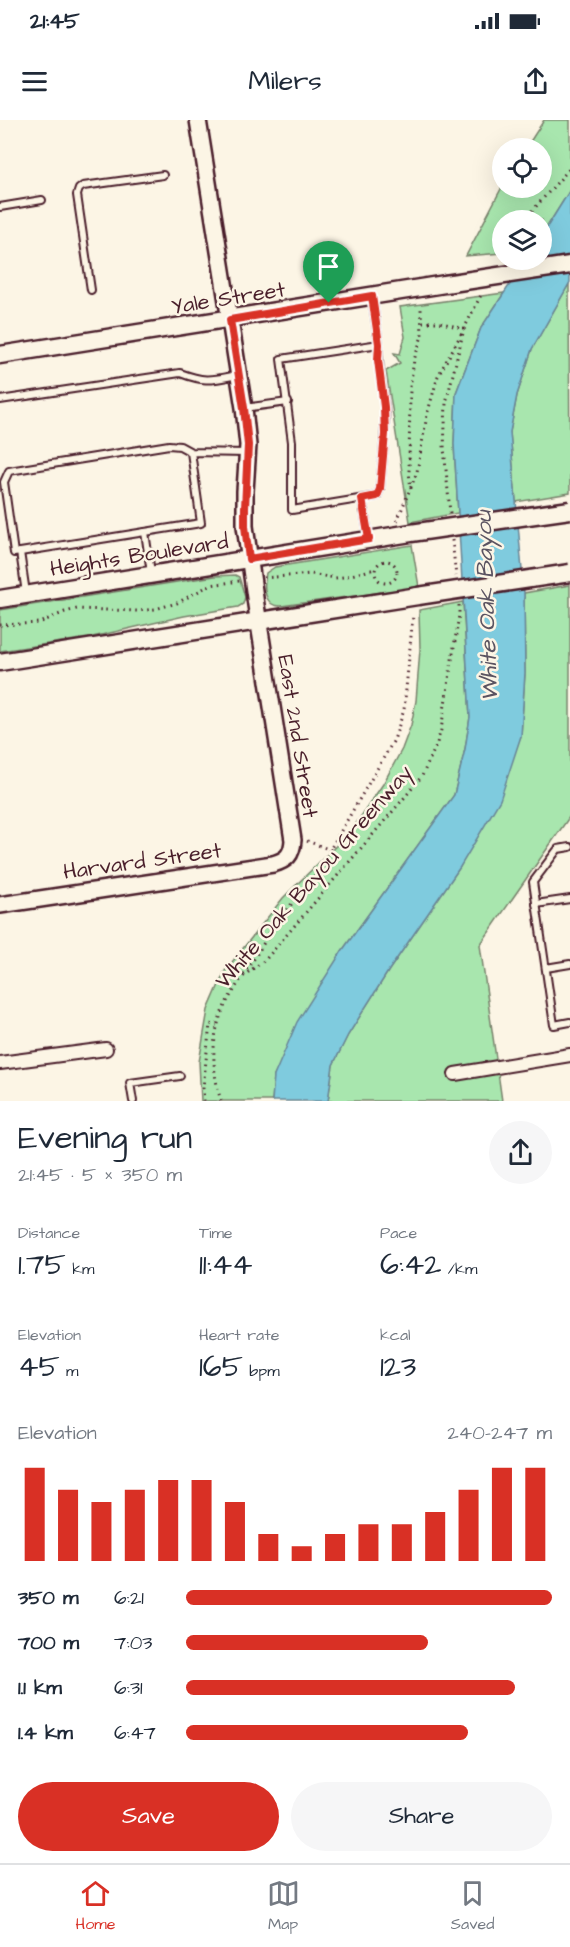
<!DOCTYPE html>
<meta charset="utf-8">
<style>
body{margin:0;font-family:"Architects Daughter",sans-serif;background:#f6f6f7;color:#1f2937;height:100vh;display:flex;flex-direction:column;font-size:22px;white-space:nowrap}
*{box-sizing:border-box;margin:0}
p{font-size:20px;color:#747a83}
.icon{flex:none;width:33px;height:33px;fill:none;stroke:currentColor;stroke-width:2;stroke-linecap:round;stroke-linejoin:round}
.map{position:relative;height:981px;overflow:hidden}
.drawer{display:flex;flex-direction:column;background:#fff;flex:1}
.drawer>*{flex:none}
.tools{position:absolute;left:492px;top:18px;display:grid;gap:12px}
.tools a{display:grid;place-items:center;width:60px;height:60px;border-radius:50%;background:#fff;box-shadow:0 6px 24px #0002;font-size:30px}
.pin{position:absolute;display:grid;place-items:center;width:51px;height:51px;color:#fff;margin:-62px -26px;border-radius:50% 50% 50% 0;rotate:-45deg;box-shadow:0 0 6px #0007}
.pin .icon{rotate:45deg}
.round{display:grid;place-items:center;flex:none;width:63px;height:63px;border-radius:32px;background:#f6f6f7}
.head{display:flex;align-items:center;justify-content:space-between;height:102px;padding:0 18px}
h1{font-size:33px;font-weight:600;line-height:45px}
.metrics{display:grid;grid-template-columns:repeat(3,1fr);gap:9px;height:102px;padding:6px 18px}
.metrics div{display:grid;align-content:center}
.metrics b{font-size:30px;font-weight:600}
.metrics small{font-size:16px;font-weight:400}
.metrics p{font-size:16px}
.chart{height:168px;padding:12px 18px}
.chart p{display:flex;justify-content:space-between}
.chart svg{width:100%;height:108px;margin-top:6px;stroke:#d93025;stroke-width:6}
.action{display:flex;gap:12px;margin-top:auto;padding:12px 18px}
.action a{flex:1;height:69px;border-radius:36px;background:#d93025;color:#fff;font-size:24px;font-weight:600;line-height:69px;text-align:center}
.action a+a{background:#f6f6f7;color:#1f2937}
ul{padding:0 18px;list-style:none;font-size:20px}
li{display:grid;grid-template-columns:96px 72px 1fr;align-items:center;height:45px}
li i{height:15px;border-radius:8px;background:#d93025}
.status{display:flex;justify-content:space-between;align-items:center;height:42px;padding:0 30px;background:#fff;direction:ltr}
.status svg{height:16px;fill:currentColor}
header{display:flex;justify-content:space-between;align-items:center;height:78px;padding:0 18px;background:#fff;font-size:27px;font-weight:600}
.tabs{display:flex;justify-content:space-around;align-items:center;height:84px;border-top:2px solid #e0e1e3;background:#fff;font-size:16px;color:#747a83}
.tabs a{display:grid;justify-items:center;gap:3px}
.tabs .active{color:#d93025}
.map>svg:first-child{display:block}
.green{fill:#a8e6ae;stroke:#79826c;stroke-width:1.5}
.water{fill:#7fcbde;stroke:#6a8696;stroke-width:1.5}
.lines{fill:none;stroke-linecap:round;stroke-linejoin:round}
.service-casing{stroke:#4a1f2b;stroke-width:10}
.minor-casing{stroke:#4a1f2b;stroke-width:16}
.tertiary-casing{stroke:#4a1f2b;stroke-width:20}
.secondary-casing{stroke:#4a1f2b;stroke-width:21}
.path{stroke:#4a1f2b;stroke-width:3;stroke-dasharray:1.5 4.5;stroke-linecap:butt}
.service{stroke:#fcf5e5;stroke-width:6}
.minor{stroke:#fcf5e5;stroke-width:12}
.tertiary{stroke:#fcf5e5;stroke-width:15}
.secondary{stroke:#fcf5e5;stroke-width:16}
.secondary-bridge-casing{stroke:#4a1f2b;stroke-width:21;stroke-linecap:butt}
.secondary-bridge{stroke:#fcf5e5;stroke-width:16}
.route-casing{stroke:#fff;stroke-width:12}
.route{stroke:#d93025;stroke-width:8}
.labels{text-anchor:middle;stroke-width:5;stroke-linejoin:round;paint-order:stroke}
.street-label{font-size:22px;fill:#4a1f2b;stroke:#fcf5e5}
.water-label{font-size:24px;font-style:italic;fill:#5a5361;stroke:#fcf5e5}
</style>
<div class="status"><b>21:45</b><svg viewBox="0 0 49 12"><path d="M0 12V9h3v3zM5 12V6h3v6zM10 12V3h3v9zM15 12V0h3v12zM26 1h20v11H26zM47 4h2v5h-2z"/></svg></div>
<header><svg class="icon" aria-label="menu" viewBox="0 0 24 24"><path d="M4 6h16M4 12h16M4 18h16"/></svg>Milers<svg class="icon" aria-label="share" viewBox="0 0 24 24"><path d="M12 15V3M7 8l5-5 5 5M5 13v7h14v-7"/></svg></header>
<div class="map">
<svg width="570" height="981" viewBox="0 0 570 981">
<rect width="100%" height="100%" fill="#fcf5e5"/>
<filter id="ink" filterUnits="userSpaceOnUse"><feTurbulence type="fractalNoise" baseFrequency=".0167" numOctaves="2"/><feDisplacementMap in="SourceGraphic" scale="12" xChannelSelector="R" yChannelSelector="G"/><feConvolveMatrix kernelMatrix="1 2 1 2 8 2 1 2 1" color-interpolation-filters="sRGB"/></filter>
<g filter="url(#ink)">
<!-- green -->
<g class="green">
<path d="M544,0H570V70L542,115V100H502V133L466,136L502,67L542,68V28H526Z"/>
<path d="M569,164L570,373L516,382L510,312L517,275L532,229Z"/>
<path d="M504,173L481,208L456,273L454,324L458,393L410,402L386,251L400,243L394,233L400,234L405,217L400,187Z"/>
<path d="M412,425L419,467L281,486C264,487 263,467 266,453L275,447Z"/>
<path d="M235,455L239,457L245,477L243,484L238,487L184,496L88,518L0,531V490L215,456Z"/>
<path d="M570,465V696L480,825L502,981H328L333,945L348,915L389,850L460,747L521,616L525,553L524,473Z"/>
<path d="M463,482L470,597L465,629L454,675L342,831L274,956L272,981H201L199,942L208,890L225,851L283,778L351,711L383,664L402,629L411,605L416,581L420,529L419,490Z"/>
</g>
<!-- water -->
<path class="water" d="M570,70V162L532,229L517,275L510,312L524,473L525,553L521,616L500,680L460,747L389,850L348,915L333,945L328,981H272L274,956L297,902L342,831L454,675L465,629L470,597L454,324L456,273L481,208L526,140H542V115Z"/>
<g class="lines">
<defs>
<g id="service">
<path d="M0,87L42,80"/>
<path d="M91,170L77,75L79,69L83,66L163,55"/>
<path d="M372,177L379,224L281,239L292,322V390L377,376L380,369C382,343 386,316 385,289C383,267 377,247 379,224"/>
<path d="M0,280L180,253C207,263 211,260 238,255"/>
<path d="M244,288L288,282"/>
<path d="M191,332L180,326L169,325L9,351L4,362L14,433L201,403L191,332L247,333"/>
<path d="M362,379L369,419"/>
<path d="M145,412L151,453"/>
<path d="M20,432L26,473"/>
<path d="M570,727L558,729L533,762L554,905L570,902"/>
<path d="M536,784L570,779"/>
<path d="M546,848L570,844"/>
<path d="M133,981L130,963L180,956"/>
</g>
<g id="minor">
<path d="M0,943L106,929"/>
<path d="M455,954L570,935"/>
</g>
<path id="tertiary" d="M0,785L273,744C287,740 292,735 293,720L256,485L245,406V371L248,325L244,288L198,0"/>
<g id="secondary">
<path d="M0,235L445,164"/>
<path d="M0,479L411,413"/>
<path d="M0,542L418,476"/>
</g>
</defs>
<!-- service casing -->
<use href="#service" class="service-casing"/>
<!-- minor casing -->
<use href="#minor" class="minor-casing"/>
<!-- tertiary casing -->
<use href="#tertiary" class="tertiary-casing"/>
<!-- secondary casing -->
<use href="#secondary" class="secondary-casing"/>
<!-- path -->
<g class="path">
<path d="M524,100L570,48"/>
<path d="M411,369L409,352L410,267L414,240L422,216L421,189"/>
<path d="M450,393L444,328L446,283L464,209L481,175"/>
<path d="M397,401L417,352L427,295L438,256L464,209L439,202H422"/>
<path d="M452,420L456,456"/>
<circle cx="386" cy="452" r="11"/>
<path d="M264,458L311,454L335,458L343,457L375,449"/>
<path d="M0,505L39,503L65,492L77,489L138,491L155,489L177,483L210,465L240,461"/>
<path d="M307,721L331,730"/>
<path d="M244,855L276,803L314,757L394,620L404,590L413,495"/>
<path d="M204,981L203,968L210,904L217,905"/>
<path d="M221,981C210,944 210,905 233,872C236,867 239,861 244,856C250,850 259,845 266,839L405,677L422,656L436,626L441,610L459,495V483"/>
</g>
<!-- service -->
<use href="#service" class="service"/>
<!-- minor -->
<use href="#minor" class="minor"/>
<!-- tertiary -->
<use href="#tertiary" class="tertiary"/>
<!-- secondary -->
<use href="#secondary" class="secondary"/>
<defs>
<g id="secondary-bridge">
<path d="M445,164L570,145"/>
<path d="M411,413L570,390"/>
<path d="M418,476L570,453"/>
</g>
</defs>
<!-- secondary-bridge casing -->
<use href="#secondary-bridge" class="secondary-bridge-casing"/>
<!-- secondary-bridge -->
<use href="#secondary-bridge" class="secondary-bridge"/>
</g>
</g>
<g class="lines" filter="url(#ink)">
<defs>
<path id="route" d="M372,176L379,224L378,240L384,287L385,314L380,369L377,376L362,379L369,419L249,439L245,406V388L248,325L244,288L230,200Z"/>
</defs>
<!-- route casing -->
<use href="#route" class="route-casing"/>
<!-- route -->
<use href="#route" class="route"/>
</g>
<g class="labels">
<!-- street labels -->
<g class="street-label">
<text transform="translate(228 177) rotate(-9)" y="8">Yale Street</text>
<text transform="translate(139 434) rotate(-9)" y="8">Heights Boulevard</text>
<text transform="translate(299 616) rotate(81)" y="8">East 2nd Street</text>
<text transform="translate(142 740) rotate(-8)" y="8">Harvard Street</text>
<text transform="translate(313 756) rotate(-49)" y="8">White Oak Bayou Greenway</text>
</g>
<!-- water labels -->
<g class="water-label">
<text transform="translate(486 486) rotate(-92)" y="8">White Oak Bayou</text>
</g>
</g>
</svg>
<div class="tools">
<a><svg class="icon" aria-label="locate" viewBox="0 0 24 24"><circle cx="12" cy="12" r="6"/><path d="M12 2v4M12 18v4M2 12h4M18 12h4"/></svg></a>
<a><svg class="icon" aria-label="layers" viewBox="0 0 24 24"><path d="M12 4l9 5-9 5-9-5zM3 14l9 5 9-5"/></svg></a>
</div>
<div class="pin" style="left:329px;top:183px;background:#1e9e55"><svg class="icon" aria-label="arrive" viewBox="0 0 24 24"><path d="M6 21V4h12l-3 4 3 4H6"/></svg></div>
</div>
<section class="drawer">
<div class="head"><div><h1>Evening run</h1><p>21:45 · 5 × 350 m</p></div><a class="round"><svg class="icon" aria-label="share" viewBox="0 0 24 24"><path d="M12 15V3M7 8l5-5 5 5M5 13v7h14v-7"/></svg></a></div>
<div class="metrics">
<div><p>Distance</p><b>1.75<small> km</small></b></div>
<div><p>Time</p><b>11:44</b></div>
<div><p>Pace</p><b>6:42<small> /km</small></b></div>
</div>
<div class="metrics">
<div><p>Elevation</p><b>45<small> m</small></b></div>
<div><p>Heart rate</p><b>165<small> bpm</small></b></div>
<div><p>kcal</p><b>123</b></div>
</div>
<div class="chart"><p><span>Elevation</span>240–247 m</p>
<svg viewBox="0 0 160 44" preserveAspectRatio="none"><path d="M5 44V6M15 44V15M25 44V20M35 44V15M45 44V11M55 44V11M65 44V20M75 44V33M85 44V38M95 44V33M105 44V29M115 44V29M125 44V24M135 44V15M145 44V6M155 44V6"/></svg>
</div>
<ul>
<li><b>350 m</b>6:21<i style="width:100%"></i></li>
<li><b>700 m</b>7:03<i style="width:66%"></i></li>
<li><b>1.1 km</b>6:31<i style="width:90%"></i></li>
<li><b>1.4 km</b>6:47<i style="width:77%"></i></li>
</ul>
<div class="action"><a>Save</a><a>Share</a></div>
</section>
<nav class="tabs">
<a class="active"><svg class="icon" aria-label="home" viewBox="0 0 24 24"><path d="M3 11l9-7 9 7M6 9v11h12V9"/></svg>Home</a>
<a><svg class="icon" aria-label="map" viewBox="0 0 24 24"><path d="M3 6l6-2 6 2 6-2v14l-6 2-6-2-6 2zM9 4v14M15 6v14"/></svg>Map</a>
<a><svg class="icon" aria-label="saved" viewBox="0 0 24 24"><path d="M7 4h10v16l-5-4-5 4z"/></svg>Saved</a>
</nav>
